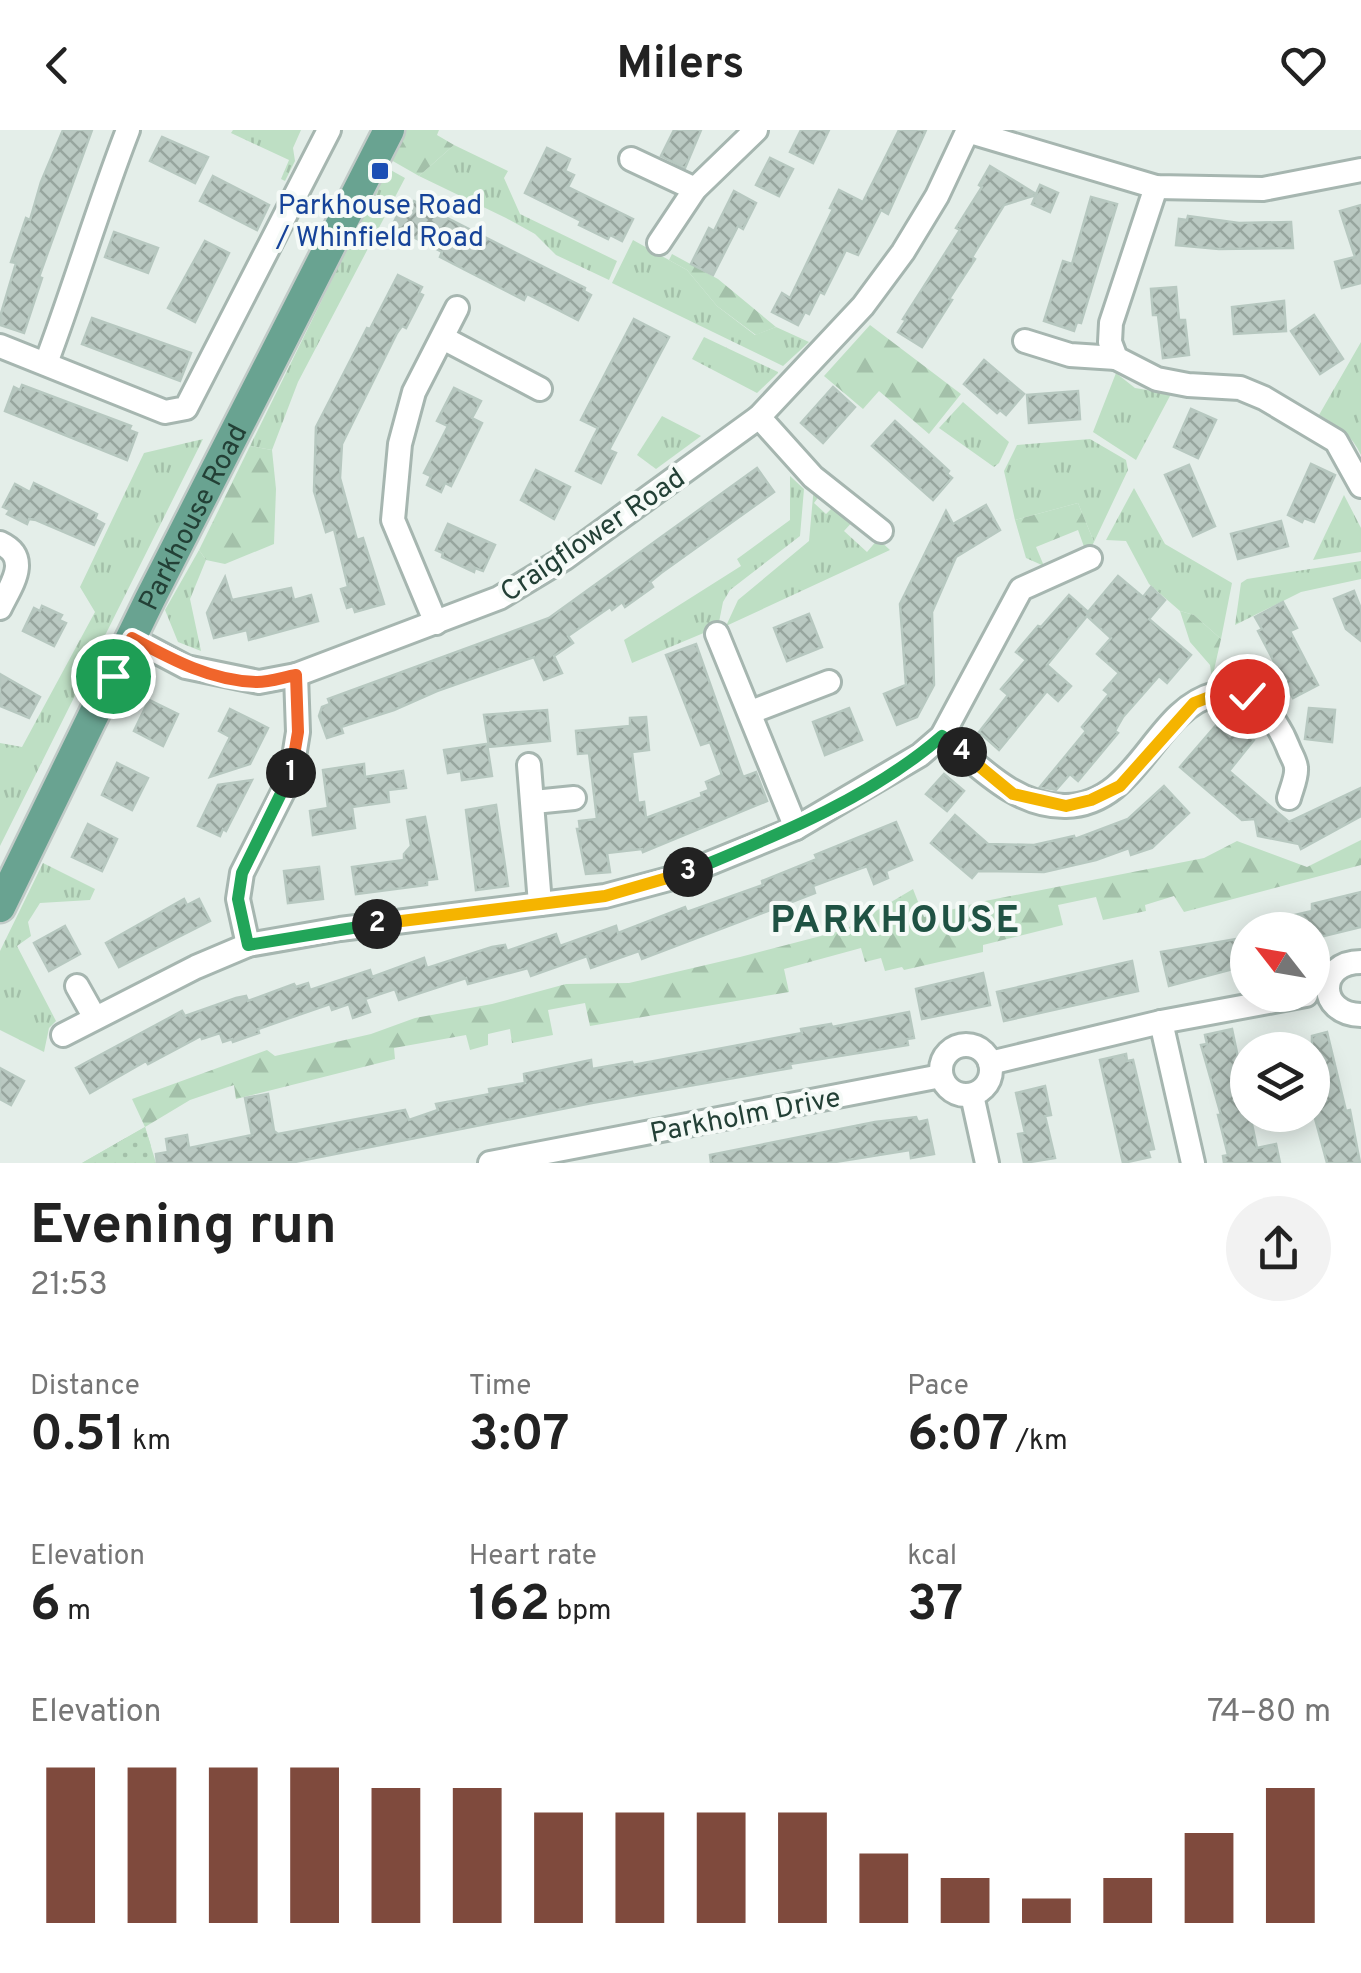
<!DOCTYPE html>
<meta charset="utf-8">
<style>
body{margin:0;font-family:Overpass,sans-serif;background:#f2f2f2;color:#222;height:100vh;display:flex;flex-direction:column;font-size:38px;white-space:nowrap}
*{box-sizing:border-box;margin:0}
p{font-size:32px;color:#767676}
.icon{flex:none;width:55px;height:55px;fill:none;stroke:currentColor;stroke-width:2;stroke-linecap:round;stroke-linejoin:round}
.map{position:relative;height:1033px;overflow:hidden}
.drawer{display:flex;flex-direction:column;background:#fff;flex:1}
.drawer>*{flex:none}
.needle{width:65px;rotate:301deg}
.controls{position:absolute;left:1230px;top:782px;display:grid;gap:20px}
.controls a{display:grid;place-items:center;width:100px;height:100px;border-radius:50%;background:#fff;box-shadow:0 5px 25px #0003;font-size:50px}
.pin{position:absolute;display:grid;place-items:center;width:85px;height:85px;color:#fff;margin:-42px;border:5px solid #fff;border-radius:50%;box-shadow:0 2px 10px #0007}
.km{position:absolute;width:50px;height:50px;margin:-25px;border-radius:50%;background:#222;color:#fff;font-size:28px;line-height:50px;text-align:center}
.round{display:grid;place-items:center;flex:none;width:105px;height:105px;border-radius:52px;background:#f2f2f2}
.summary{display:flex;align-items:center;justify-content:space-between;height:170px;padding:0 30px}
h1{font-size:55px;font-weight:700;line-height:75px}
.metrics{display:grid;grid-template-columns:repeat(3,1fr);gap:15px;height:170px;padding:10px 30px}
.metrics div{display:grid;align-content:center}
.metrics b{font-size:50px;font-weight:700}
.metrics small{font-size:28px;font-weight:400}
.metrics p{font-size:28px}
.chart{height:280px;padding:20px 30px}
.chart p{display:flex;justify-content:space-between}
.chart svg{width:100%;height:180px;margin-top:10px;stroke:#7f4a3d;stroke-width:6}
header{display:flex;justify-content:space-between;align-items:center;height:130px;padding:0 30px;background:#fff;font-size:45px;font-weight:700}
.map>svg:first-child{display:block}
.grass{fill:url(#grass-tufts)}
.forest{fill:url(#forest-firs)}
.park{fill:url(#park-dots)}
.building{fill:url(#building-cross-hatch);stroke:#b7c8c0;stroke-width:2.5}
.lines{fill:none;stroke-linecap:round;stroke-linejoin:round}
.minor-casing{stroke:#a6b6b0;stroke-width:28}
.major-casing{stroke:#c1cac7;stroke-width:35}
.minor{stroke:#fff;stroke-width:22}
.major{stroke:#69a391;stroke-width:30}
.split-1-casing{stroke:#fff;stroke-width:20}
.split-2-casing{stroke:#fff;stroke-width:20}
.split-3-casing{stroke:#fff;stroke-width:20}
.split-4-casing{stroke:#fff;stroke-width:20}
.split-5-casing{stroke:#fff;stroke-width:20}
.split-1{stroke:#f0652b;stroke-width:12}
.split-2{stroke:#22a559;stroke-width:12}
.split-3{stroke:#f5b400;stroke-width:12}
.split-4{stroke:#22a559;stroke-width:12}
.split-5{stroke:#f5b400;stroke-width:12}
.transit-dot{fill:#1a4fb4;stroke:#f5faf7;stroke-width:4}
.labels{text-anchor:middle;stroke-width:8;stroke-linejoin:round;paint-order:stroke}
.transit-label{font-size:28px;fill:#164399;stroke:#f5faf7}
.street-label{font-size:28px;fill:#234036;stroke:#f5faf7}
.district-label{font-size:38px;font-weight:bold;letter-spacing:2.5px;fill:#1f5243;stroke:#f5faf7}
</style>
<header><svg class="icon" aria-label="back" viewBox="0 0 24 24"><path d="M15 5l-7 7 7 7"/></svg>Milers<svg class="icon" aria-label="heart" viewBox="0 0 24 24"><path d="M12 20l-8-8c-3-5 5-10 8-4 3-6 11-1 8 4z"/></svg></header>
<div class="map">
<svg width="1361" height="1033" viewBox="0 0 1361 1033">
<defs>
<pattern id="grass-tufts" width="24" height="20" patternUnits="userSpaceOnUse" patternTransform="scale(2.5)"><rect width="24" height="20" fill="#bedfc4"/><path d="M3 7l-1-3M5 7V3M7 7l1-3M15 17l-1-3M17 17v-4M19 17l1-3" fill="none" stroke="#a3c0a9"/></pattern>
<pattern id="forest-firs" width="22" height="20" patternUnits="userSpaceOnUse" patternTransform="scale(2.5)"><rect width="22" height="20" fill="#bedfc4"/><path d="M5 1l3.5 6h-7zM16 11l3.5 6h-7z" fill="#a3c0a9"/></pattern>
<pattern id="park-dots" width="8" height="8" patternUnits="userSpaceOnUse" patternTransform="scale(2.5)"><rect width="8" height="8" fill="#bedfc4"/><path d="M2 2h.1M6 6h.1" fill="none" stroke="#a3c0a9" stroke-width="1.8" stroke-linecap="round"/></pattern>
<pattern id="building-cross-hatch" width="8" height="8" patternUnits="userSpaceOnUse" patternTransform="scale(2.5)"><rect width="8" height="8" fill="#bac9c2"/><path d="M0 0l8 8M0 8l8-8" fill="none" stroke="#97a59e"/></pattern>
</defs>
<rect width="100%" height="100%" fill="#e4eee9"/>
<!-- grass -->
<g class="grass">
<path d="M233,0H301L293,18L295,31L285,51L281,49L289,30L231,3Z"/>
<path d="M454,15L508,41L504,48L520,84L617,131L609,150L556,125L535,104L506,88L419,46Z"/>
<path d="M387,38L405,48L298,252L272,320L250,316Z"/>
<path d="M633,110L687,140L717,176L755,205L776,197L809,212L783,236L612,153Z"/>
<path d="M704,207L778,242V243L757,263L692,229Z"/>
<path d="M1361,212V325C1352,305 1337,295 1319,285Z"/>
<path d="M1116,243L1135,258L1171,264L1136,330L1093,302Z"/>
<path d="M963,272L1009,312L999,333L994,337L939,298Z"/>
<path d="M662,286L701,306L656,339L637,325Z"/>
<path d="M203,309L0,716V613L22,617L95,482L80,457L144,323Z"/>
<path d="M1090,309L1126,330L1128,340L1094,412L1078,373L1015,390L1004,341L1017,315Z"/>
<path d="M790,346L804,359L800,406L730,460L723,472L718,497L632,533L624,510L741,436L737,429L790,390Z"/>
<path d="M814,356L823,361L814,373L826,384L838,372L855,389L844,401L867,422L878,409L890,420L726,496L738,470L809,411Z"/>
<path d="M1134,358L1165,414L1232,453L1221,509L1194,485L1180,481L1149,454L1126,411L1106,410Z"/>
<path d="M1344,365L1361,398V422L1313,430Z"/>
<path d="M199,420L206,430L190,469L201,521L178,512L165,480Z"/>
<path d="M1361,431V449L1301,462L1235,495L1241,453L1247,449Z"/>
<path d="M43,733L95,759L90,770L40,773L28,792L31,806L17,816L56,891L49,898L44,922L0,900V821Z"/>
</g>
<!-- forest -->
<g class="forest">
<path d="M406,0H439L437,5L454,15L419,46L391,30Z"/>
<path d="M672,124L718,149L776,197L756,205L717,176L687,140L669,130Z"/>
<path d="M870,195L961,264L929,304L879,261L863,279L824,246Z"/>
<path d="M250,316L272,320L276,359L274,414L225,434L206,430L199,420Z"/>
<path d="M1078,373L1094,412L1087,425L1078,400L1036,417L1044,436L1026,428L1015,390Z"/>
<path d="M1180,481L1194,485L1221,509L1212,549L1210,535L1190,512Z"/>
<path d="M1361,710V735L1184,782L1174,766L1145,775L1146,781L1103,790L1096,767L1058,775L1063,795L983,815V822L904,840L902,837L885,841L881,828L865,832L861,818L784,839L789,862L590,896L585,873L548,880L553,905L512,913L510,899L488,904V915L470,920L466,905L394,918L395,929L236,969L234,955L190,970L145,997L151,1016L82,1033L145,997L132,969L267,920L275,926L371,904L415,888L492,874L566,854L629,853L740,827L844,800L913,759L924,787L980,772L1204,728L1237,711L1307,737Z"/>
</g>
<!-- park -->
<path class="park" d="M145,997L156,1033H82Z"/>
<!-- building -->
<g class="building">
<path d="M63,0H92L39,147L42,148L24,203L0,195V187L16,133L11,132L26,88L30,90L41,52Z"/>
<path d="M674,0H701L685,38L661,26Z"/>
<path d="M801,0H829L813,33L790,22Z"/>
<path d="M899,0H926L888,84L881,80L858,125L846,120L824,164L820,162L809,184L805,182L798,195L772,182L782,163L790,168L833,79L830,78L839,60L863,72Z"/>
<path d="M162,7L208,27L195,53L150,31Z"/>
<path d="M547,18L570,29L565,41L574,45L568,57L633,89L622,111L610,105L608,109L579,95L581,91L525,63Z"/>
<path d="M770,28L793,39L779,66L756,55Z"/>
<path d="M990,36L1036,64L1040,55L1058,63L1050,82L1032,74L1036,65L1004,75L972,127L975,129L949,169L952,170L922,217L898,202L906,190L903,189L960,100L956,98L982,57L979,55Z"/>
<path d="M213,46L269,75L257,100L200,71Z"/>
<path d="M734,61L756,73L743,99L738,96L713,145L691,134L709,98L714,101Z"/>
<path d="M1091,67L1117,74L1081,193L1077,192L1074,201L1044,191L1063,131L1072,134Z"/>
<path d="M405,70L412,74L414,71L585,158L584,161L591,165L578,190L527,164L524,170L471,143L440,127L442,122L392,96Z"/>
<path d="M1361,75V153L1342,158L1335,132L1355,127L1340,81Z"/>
<path d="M1188,86L1239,93L1291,92L1293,118L1219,119L1176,115L1179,89L1187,90Z"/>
<path d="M114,102L158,118L148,143L105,127Z"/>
<path d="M205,111L229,123L195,192L168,178Z"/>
<path d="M398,145L422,157L419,163L423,165L406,198L402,196L397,203L342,314L340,348L357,410L363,408L384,474L355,482L353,476L347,478L341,459L348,457L334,399L326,402L314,361L316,297L367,198L370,199Z"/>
<path d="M1176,157L1179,190H1185L1189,225L1163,228L1158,185H1153L1151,159Z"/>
<path d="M1284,171L1286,201L1234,204L1232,177Z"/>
<path d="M1314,185L1343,229L1320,244L1291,201Z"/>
<path d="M92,188L191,223L180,251L82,214Z"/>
<path d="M634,189L669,207L609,320L616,323L601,353L576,341L598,298L581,290Z"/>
<path d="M984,230L1024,264L1006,285L1000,280L997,283L964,254Z"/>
<path d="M22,255L131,296L129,300L137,303L127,330L5,281L14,257L20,260Z"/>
<path d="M833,257L855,277L823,313L801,293Z"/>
<path d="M454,258L481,271L472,288L482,293L451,356L445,353L441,362L427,355L431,346L424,343L448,296L437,291Z"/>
<path d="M1078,261L1080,289L1029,293L1027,265Z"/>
<path d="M1191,279L1216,290L1198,328L1174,317Z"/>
<path d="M895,291L949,341L947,344L952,348L933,370L872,316Z"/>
<path d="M1311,334L1335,345L1314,392L1304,388L1302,392L1288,385Z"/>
<path d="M1189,335L1215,396L1193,406L1165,345Z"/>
<path d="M757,338L774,362L661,443L650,452L653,457L625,477L622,472L612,480L610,477L568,506L573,513L554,526L562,543L544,550L534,527L437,561L394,580L341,597L343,603L327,608L319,586L322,577L330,574L328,569L549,488Z"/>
<path d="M536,340L570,357L554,389L521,370Z"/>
<path d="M34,353L97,384L95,389L104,394L94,415L36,390L29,389L27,394L7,384L10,380L3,377L15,354L30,362Z"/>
<path d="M986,375L1000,400L956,427L932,482L934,555L917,587L897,595L884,564L906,555L900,474L946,381L953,394Z"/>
<path d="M1281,391L1288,416L1238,429L1231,404Z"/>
<path d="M448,394L495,415L483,441L475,438L474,442L442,427L443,423L436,420Z"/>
<path d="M1118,446L1143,467L1151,457L1165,470L1149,489L1191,525L1167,553L1159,546L1123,587L1115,601L1118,603L1078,651L1070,644L1056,660L1040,657L1086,601L1082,597L1109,564L1104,560L1119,543L1097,524L1111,508L1087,486L1047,535L1071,556L1058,571L1047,561L999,620L979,602L1008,565L1001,559L1026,530L1016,522L1038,496L1041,497L1069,465L1088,482Z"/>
<path d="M225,447L232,470L291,458L294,470L311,465L318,491L249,510L247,500L214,508L207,483Z"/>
<path d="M1354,461L1361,479V511L1346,499L1334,469Z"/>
<path d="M1283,472L1297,498L1290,501L1318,555L1293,568L1258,501L1262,499L1255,487Z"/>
<path d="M42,476L62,485L59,490L66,493L54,516L23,501L34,478L40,481Z"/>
<path d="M809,484L822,517L787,531L774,498Z"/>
<path d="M696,514L743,647L756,642L767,671L643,722L642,719L607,723L610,742L586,744L577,699H580L579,691L597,689L589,623L578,624L576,601L630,596V588L646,587L649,620L632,622L638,673L644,672L646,688L702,667L701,663L709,660L706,652L722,645L710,612L701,615L666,525Z"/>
<path d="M0,544L40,567L29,588L0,576Z"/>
<path d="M149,570L178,584L163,616L134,601Z"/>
<path d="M849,578L862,610L825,625L813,592Z"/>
<path d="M1309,578L1335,580L1332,612L1305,609Z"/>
<path d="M230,579L268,598L250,634L210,647L230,607L219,601Z"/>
<path d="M547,580L550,611L489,617L484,585Z"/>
<path d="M1218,593L1229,603L1236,595L1254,610L1229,641L1289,692L1361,658V686L1301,719L1299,714L1258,706L1255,689L1242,690L1180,637Z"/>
<path d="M487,614L492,646L462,650L461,641L448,643L444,620Z"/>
<path d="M117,633L148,648L132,680L102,665Z"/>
<path d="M364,634L365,647L403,641L406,658L388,660L389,672L352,677L355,698L313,705L310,681L328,678L323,640Z"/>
<path d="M944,644L964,661L947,681L926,664Z"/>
<path d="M252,650L226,701L223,699L220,706L198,696L218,655Z"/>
<path d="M1164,656L1189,683L1152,718L1131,725L1129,718L1096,730L1044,742L978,741L972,748L931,713L955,685L988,714L1034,715L1074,706L1075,709L1128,689Z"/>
<path d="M496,675L508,756L476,760L466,680Z"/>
<path d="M425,687L437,749L427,750V755L356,764L352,737L404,730V724L411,716L407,690Z"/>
<path d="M896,692L912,730L886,741L888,748L874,754L867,736L813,756L815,763L789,773L642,829L639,821L591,838L587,826L531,846L528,838L468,854L466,848L399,870L395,859L365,869L370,882L353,888L349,874L332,880L330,874L258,899L259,903L233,912L232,909L223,912L220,903L202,909L201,906L148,934L146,931L90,963L76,938L182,881L185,886L236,868L246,866L248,871L294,854L296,857L308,853L310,860L370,840L372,847L424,828L427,838L492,817L505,815L507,821L556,804L560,816L616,796L618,803L685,777L687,782L763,755L762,751L817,729L815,725Z"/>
<path d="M88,694L117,709L102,741L72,727Z"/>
<path d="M319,737L323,769L288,773L284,741Z"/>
<path d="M1361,762V797L1312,809V800H1262L1261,793L1312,781V774Z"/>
<path d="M184,769L187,775L199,769L210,791L119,837L106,813Z"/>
<path d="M65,796L80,824L49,841L34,813Z"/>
<path d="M1248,807V835L1169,856L1161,822Z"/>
<path d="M1132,831L1138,861L1004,891L997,862Z"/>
<path d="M983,843L990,875L922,889L916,859Z"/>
<path d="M909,882L914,908L907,909L908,915L790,934L791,938L592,973L295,1032L157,1033L156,1024L168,1022L166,1009L187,1005L189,1018L252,1005L245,968L268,964L274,1001L278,1004L405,980L409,990L438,980L436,974L490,964L489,959L525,953L524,944L591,930L592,939L632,932L633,935L802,903L801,899L831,894L832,897Z"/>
<path d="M1232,899L1257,1018L1276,1014L1280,1033H1224L1223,1026L1228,1025L1218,985H1221L1201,915L1207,914L1205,905Z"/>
<path d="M1327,902L1346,981L1350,980L1360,1033H1327L1312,977V906Z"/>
<path d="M1126,924L1127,931L1133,930L1154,1019L1148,1020L1150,1027L1123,1033L1100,930Z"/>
<path d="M0,938L24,951L11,975L0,969Z"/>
<path d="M1045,956L1051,985L1045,986L1055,1028L1024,1033L1018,1004L1025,1003L1016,963Z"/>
<path d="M916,987L918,992L927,990L934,1024L911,1028L910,1020L829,1033H711L710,1025L875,992Z"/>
</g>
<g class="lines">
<defs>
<g id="minor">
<path d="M967,1L1156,57L1263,59L1361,40"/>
<path d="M631,29L695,59"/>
<path d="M1156,57L1111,193L1110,212L1116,228L1157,249L1188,255L1240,258L1264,268L1336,311L1361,356"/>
<path d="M659,113L695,59L756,0"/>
<path d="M443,208L540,259"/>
<path d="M1025,211L1070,225L1116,228"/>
<path d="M0,216L165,282L186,278L329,0"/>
<path d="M46,233C75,156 98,77 128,0"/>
<path d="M759,287L813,347L881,401"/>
<path d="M0,413C32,428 11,455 0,478"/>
<path d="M436,493L393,390L400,314L414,262L457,178"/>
<path d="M717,504L796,698"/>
<path d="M131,508L186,537L259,552L296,545L499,468L565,428L759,287L863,176L903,122L937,66L968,0"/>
<path d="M751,582L829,552"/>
<path d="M942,606C978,635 1015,677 1066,676C1139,674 1153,580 1215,564C1251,555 1276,587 1288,617C1290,623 1296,632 1296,638C1297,647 1291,660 1289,668"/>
<path d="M529,635L540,774"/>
<path d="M534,672L574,668"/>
<path d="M248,815L238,769L242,743L291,646L298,602L296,545"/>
<path d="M1361,832C1317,832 1317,884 1361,885"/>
<path d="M77,856L95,888"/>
<path d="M1161,892L1193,1033"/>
<path d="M63,905L196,837L248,815L340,799L605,766L676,747L796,698L920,625L942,606L1021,459L1090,428"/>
<circle cx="966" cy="940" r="25"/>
<path d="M990,933L1161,892L1306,865"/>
<path d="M972,965L987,1033"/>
<path d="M490,1033L941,946"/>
</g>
<g id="major">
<path id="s1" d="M0,777L150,469L389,0"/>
</g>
</defs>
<!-- minor casing -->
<use href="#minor" class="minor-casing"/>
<!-- major casing -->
<use href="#major" class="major-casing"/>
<!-- minor -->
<use href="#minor" class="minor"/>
<!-- major -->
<use href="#major" class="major"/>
</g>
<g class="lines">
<defs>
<path id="split-1" d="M113,546L132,508C171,529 211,551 257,552C270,552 284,547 296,545L298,602L291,643"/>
<path id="split-2" d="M291,643L242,743L238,769L248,815L377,794"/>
<path id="split-3" d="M377,794L605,766L688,742"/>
<path id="split-4" d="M688,742C775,706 871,668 942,606L962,622"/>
<path id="split-5" d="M962,622L1013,664L1066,676L1091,670L1120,656L1194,573L1217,564L1247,566"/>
</defs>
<!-- split-1 casing -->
<use href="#split-1" class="split-1-casing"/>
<!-- split-2 casing -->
<use href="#split-2" class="split-2-casing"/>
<!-- split-3 casing -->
<use href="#split-3" class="split-3-casing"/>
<!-- split-4 casing -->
<use href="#split-4" class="split-4-casing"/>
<!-- split-5 casing -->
<use href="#split-5" class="split-5-casing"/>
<!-- split-1 -->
<use href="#split-1" class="split-1"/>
<!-- split-2 -->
<use href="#split-2" class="split-2"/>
<!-- split-3 -->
<use href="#split-3" class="split-3"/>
<!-- split-4 -->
<use href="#split-4" class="split-4"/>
<!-- split-5 -->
<use href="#split-5" class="split-5"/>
</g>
<!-- markers -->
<rect class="transit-dot" x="370" y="31" width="20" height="20" rx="5"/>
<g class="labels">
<!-- transit labels -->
<g class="transit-label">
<text x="380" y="84">Parkhouse Road<tspan x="380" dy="32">/ Whinfield Road</tspan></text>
</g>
<!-- street labels -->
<g class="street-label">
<text dy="10" stroke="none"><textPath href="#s1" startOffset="435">Parkhouse Road</textPath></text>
<text transform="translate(592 404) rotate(-34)" y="10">Craigflower Road</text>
<text transform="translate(745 984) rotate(-11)" y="10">Parkholm Drive</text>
</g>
<!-- district labels -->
<g class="district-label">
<text x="896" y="802">PARKHOUSE</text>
</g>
</g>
</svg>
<div class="controls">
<a><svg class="needle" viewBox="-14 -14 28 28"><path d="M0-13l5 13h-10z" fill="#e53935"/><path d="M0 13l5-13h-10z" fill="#767676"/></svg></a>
<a><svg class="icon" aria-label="layers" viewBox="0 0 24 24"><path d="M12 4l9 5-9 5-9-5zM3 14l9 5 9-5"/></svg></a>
</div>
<div class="pin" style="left:113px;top:546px;background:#1e9e55"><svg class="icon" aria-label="arrive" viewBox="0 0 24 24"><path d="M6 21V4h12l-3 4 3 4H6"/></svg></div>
<div class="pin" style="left:1247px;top:566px;background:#d93025"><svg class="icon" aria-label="check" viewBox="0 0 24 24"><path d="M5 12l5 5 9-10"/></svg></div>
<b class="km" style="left:291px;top:643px">1</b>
<b class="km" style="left:377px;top:794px">2</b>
<b class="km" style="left:688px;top:742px">3</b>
<b class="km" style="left:962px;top:622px">4</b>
</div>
<section class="drawer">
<div class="summary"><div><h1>Evening run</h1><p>21:53</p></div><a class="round"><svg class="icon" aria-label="share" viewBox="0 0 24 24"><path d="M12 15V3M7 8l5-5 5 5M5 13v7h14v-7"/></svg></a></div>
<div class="metrics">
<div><p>Distance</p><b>0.51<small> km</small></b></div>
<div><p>Time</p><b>3:07</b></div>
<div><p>Pace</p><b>6:07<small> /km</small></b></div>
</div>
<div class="metrics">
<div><p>Elevation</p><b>6<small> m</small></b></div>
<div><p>Heart rate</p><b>162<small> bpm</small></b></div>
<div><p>kcal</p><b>37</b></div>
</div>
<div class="chart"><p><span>Elevation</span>74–80 m</p>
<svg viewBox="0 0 160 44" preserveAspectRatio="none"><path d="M5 44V6M15 44V6M25 44V6M35 44V6M45 44V11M55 44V11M65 44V17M75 44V17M85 44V17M95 44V17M105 44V27M115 44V33M125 44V38M135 44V33M145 44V22M155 44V11"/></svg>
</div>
</section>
